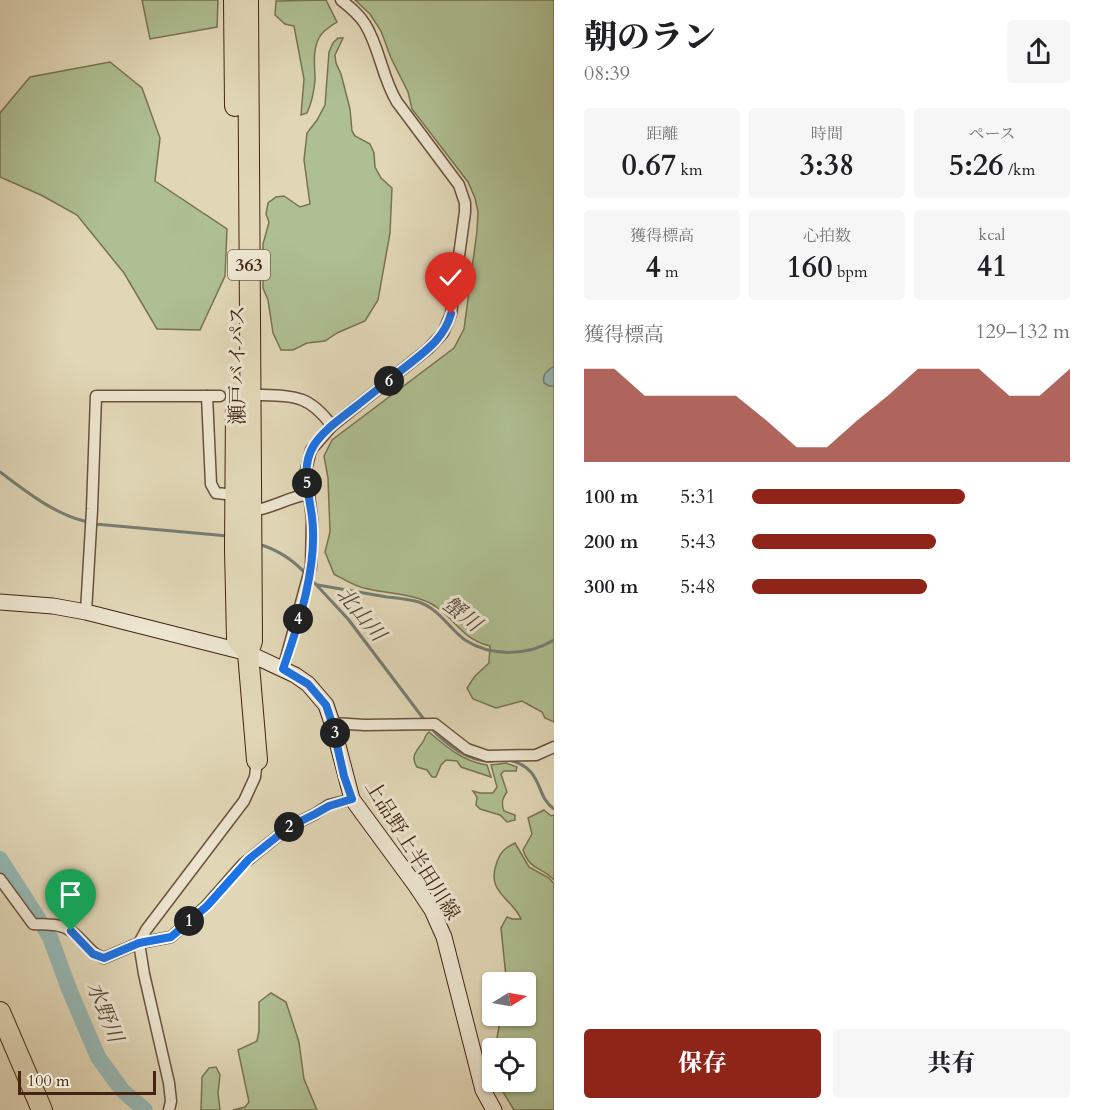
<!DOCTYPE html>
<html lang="ja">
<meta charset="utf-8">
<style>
body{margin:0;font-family:Cardo,"Noto Serif JP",serif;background:#f6f6f6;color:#202124;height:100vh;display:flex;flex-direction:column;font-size:22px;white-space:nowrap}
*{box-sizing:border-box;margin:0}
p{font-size:20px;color:#757577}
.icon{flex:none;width:33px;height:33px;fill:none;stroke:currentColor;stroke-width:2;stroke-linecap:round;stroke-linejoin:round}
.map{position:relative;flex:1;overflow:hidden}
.sheet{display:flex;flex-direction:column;background:#fff;width:546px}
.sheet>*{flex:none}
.needle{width:39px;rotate:79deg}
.buttons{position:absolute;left:482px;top:972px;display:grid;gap:12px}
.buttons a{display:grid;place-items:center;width:54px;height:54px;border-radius:6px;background:#fff;box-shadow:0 2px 4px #0004;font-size:30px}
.scale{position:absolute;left:18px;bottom:15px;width:138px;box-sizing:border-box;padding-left:6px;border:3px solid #442410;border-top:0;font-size:16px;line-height:21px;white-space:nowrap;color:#442410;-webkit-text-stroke:4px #ece5d0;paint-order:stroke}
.pin{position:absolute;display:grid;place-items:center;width:51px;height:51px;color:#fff;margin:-62px -26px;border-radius:50% 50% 50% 0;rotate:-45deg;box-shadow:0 0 6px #0007}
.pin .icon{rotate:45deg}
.km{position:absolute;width:30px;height:30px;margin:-15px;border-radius:50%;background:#222;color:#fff;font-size:16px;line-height:30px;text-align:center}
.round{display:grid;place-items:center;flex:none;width:63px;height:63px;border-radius:6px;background:#f6f6f6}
.overview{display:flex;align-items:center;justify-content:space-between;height:102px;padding:0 30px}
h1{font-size:33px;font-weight:800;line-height:45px}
.metrics{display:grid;grid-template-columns:repeat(3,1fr);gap:9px;height:102px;padding:6px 30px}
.metrics div{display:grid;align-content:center;border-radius:6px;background:#f6f6f6;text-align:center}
.metrics b{font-size:30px;font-weight:800}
.metrics small{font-size:16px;font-weight:400}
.metrics p{font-size:16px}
.chart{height:168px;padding:12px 30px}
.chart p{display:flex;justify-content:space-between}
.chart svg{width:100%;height:108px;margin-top:6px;fill:#8f2418;opacity:.7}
.action{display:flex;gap:12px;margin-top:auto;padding:12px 30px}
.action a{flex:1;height:69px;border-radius:6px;background:#8f2418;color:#fff;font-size:24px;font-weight:800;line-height:69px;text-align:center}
.action a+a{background:#f6f6f6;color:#202124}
ul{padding:0 30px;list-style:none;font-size:20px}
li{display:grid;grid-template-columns:96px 72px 1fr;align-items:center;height:45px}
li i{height:15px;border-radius:8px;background:#8f2418}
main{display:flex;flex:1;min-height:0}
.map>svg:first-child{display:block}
.green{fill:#aebf92;stroke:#797251;stroke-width:1.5}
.water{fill:#96b8b5;stroke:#757d73;stroke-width:1.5}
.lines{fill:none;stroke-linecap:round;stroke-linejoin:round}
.stream{stroke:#757d73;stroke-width:3}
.river{stroke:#96b8b5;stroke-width:16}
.street-tunnel{stroke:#c2b396;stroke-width:10;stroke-dasharray:10 5;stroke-linecap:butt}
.street-casing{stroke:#6b513a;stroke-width:13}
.secondary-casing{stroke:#442410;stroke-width:17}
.highway-casing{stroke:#442410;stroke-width:22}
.street{stroke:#ece5d0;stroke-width:10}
.secondary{stroke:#ece5d0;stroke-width:15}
.highway{stroke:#e1d7b7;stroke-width:20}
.route-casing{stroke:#fff;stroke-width:12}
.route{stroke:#1a73e8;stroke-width:8}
.labels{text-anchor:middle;stroke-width:6;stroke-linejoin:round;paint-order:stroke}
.shield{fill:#ece5d0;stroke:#765e4a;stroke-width:1.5}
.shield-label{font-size:18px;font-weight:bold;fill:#442410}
.street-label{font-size:20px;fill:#442410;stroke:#ece5d0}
.water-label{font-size:21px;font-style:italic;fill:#584939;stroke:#ece5d0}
</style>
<main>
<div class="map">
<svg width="554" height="1110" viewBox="0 0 554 1110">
<rect width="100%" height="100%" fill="#e1d7b7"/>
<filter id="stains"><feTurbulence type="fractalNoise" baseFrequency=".00333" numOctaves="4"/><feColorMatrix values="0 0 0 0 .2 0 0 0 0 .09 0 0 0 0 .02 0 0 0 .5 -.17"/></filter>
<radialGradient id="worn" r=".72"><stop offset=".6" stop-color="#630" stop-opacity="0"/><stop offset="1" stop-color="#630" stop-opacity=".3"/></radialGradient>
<!-- green -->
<g class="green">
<path d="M142,0H218L217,27L150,39Z"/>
<path d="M326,0L337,22C331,26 322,31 319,38C312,51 315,66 315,80C314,92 312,102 307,113L301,115L304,79L294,26L285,24L275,15L276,1Z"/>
<path d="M355,0H554V722L545,718L542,712L522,701L496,708L473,699L467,688L475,676L489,663L490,646C462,639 457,621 435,606C416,594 390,594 368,589C356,587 345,580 334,574L325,552L330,532L328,478L324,456L332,440L454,348L464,329L477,231L478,212L475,198L468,182L412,109L408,92L391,58L381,31L370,14Z"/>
<path d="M338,38H343L335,55L336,63L341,74L350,109L352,131L355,136L370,144L374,153L375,167L381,178L392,188L390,233L378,300L365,321L337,333L325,341L307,343L293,350H281L273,333L268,300L263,288V244L269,222L266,214L268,203L276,197L284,196L300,207L310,204L304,160L307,133L317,120L325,105L329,52L333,43Z"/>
<path d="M110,62L142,88L160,138L155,181L227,229L225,276L200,330L157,329L124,273L77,215L41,195L0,177V113L30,77Z"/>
<path d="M429,732C445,746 464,762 487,765L491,777L461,767L457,761L446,760L441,765L436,777H432L427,770L417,767C409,755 419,749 424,740C425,737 426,734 429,732Z"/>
<path d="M506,763L517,767L516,771H504L501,774L507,792C502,798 501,804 504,811L515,815V820L507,822L500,815L480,809L476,805L477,797L473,791L480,793H493L497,787L491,765Z"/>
<path d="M544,810L551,816L554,815V880C540,865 531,872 523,850L532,834L528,818Z"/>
<path d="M515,843L529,867L549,878L554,884V1110H514L500,1087L501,1082H525V1048H498L496,1043L501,1016H525V982H512V979L506,977L501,928L507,917L512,919H521C512,898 485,892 497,862C501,851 505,848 515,843Z"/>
<path d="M271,993L286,1002L299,1042L304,1079L317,1110H233L245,1107L249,1102L238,1050L257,1041L259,1031V1002Z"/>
<path d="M216,1067L220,1075L218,1093L220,1110H201L202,1077L209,1068Z"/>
</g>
<!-- water -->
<path class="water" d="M554,366V386H549L544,383C542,374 547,371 554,366Z"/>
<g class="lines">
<!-- stream -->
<g class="stream">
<path d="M0,472C27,492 55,515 88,522"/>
<path d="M95,524L228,536"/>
<path d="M258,544C276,549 292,559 305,573"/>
<path d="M310,578L348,619L426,722"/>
<path d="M318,585C341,589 364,593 387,597C397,598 409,599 419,602C439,609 449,628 465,640C491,657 528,656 554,640"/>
<path d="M430,727C445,744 470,763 493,761"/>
<path d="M509,760C545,769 534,795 554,809"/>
</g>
<!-- river -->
<path class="river" d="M0,859L50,937L69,989L98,1057L122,1090L145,1110"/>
<!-- street-tunnel -->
<path class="street-tunnel" d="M220,396L253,395"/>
<defs>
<g id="street">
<path d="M261,395C296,396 310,396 332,426"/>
<path d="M207,396L211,484L216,493L235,495"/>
<path d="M251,511C271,509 288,497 309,494"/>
<path d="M86,612L92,509L96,396H220"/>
<path d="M283,669L311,566L312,519L306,470L311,450L332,426L428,349L443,333L451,314L465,212V203L459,185L397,102C382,78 380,48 365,24C359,14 350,7 341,0"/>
<path d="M332,723L365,725L435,724L467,749L487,756L536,755L554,747"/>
<path d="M0,879L33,924C46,925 60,923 71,931C84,940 89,953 104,958L139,943L171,937L206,906L243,864L289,827L315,814L329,805L352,799"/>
<path d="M169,1110L171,1101L169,1083L144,974L139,943L146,930L244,801L255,777L257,760"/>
</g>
<path id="secondary" d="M0,602L53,606L86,612L248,653L295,675L308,684L326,705L332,723L352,799L416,886L432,910L444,937L483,1090L494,1110"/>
<g id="highway">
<path d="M234,0L235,106"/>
<path d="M248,0L252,641L248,653L257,760"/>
<path d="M236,408L235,549L237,639L248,653"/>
<path d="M0,1012L42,1110"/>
</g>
</defs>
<!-- street casing -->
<use href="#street" class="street-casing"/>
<!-- secondary casing -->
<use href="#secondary" class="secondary-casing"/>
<!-- highway casing -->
<use href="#highway" class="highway-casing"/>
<!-- street -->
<use href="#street" class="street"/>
<!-- secondary -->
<use href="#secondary" class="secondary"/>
<!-- highway -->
<use href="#highway" class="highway"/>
</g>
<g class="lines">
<defs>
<path id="route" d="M71,931L93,954L104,958L139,943L171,937L207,906L249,859L289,827L315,814L329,806L352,799L344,776L332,723L326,705L308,684L283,669C299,623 318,566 312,517C309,493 300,467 314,445C324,430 340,419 354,408C372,394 390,379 408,365C427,350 444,338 451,314"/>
</defs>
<!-- route casing -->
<use href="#route" class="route-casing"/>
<!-- route -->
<use href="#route" class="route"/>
</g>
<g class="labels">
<!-- shield labels -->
<rect class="shield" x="228" y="250" width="42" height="30" rx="4.5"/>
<g class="shield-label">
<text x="249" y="271">363</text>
</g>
<!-- street labels -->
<g class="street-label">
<text transform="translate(237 365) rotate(-90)" y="7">瀬戸バイパス</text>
<text transform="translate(413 850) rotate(58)" y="7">上品野上半田川線</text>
</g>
<!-- water labels -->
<g class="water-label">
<text transform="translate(361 614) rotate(50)" y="7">北山川</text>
<text transform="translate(462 614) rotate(38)" y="7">蟹川</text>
<text transform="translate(105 1012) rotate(68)" y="7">水野川</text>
</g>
</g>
<rect width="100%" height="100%" filter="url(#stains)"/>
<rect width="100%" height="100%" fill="url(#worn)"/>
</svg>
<div class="buttons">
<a><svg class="needle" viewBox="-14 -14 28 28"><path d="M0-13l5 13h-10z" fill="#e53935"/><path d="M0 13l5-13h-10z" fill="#757577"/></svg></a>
<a><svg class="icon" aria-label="locate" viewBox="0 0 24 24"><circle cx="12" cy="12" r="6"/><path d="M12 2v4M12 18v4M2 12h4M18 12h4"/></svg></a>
</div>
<div class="scale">100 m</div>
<div class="pin" style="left:71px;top:931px;background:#1e9e55"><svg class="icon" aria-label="arrive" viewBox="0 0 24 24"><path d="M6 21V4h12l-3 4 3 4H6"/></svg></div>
<div class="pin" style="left:451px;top:314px;background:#d93025"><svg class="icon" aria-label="check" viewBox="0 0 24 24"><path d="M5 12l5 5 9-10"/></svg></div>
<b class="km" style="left:189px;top:921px">1</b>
<b class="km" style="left:289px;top:827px">2</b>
<b class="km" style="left:335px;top:733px">3</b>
<b class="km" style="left:298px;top:619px">4</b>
<b class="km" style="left:307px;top:483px">5</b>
<b class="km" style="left:389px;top:381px">6</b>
</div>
<section class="sheet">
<div class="overview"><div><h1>朝のラン</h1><p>08:39</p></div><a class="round"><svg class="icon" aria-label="share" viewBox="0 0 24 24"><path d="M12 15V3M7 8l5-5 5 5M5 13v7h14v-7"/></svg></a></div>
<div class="metrics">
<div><p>距離</p><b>0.67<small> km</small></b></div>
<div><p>時間</p><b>3:38</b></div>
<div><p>ペース</p><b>5:26<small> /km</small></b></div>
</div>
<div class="metrics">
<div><p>獲得標高</p><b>4<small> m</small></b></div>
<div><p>心拍数</p><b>160<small> bpm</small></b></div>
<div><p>kcal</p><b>41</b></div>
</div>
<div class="chart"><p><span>獲得標高</span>129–132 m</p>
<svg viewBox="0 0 160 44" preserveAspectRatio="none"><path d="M0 44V6L10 6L20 17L30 17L40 17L50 17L60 27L70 38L80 38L90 27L100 17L110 6L120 6L130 6L140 17L150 17L160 6V44z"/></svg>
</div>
<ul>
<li><b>100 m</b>5:31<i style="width:67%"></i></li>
<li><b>200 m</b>5:43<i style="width:58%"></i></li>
<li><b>300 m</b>5:48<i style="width:55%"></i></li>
</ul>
<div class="action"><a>保存</a><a>共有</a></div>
</section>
</main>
